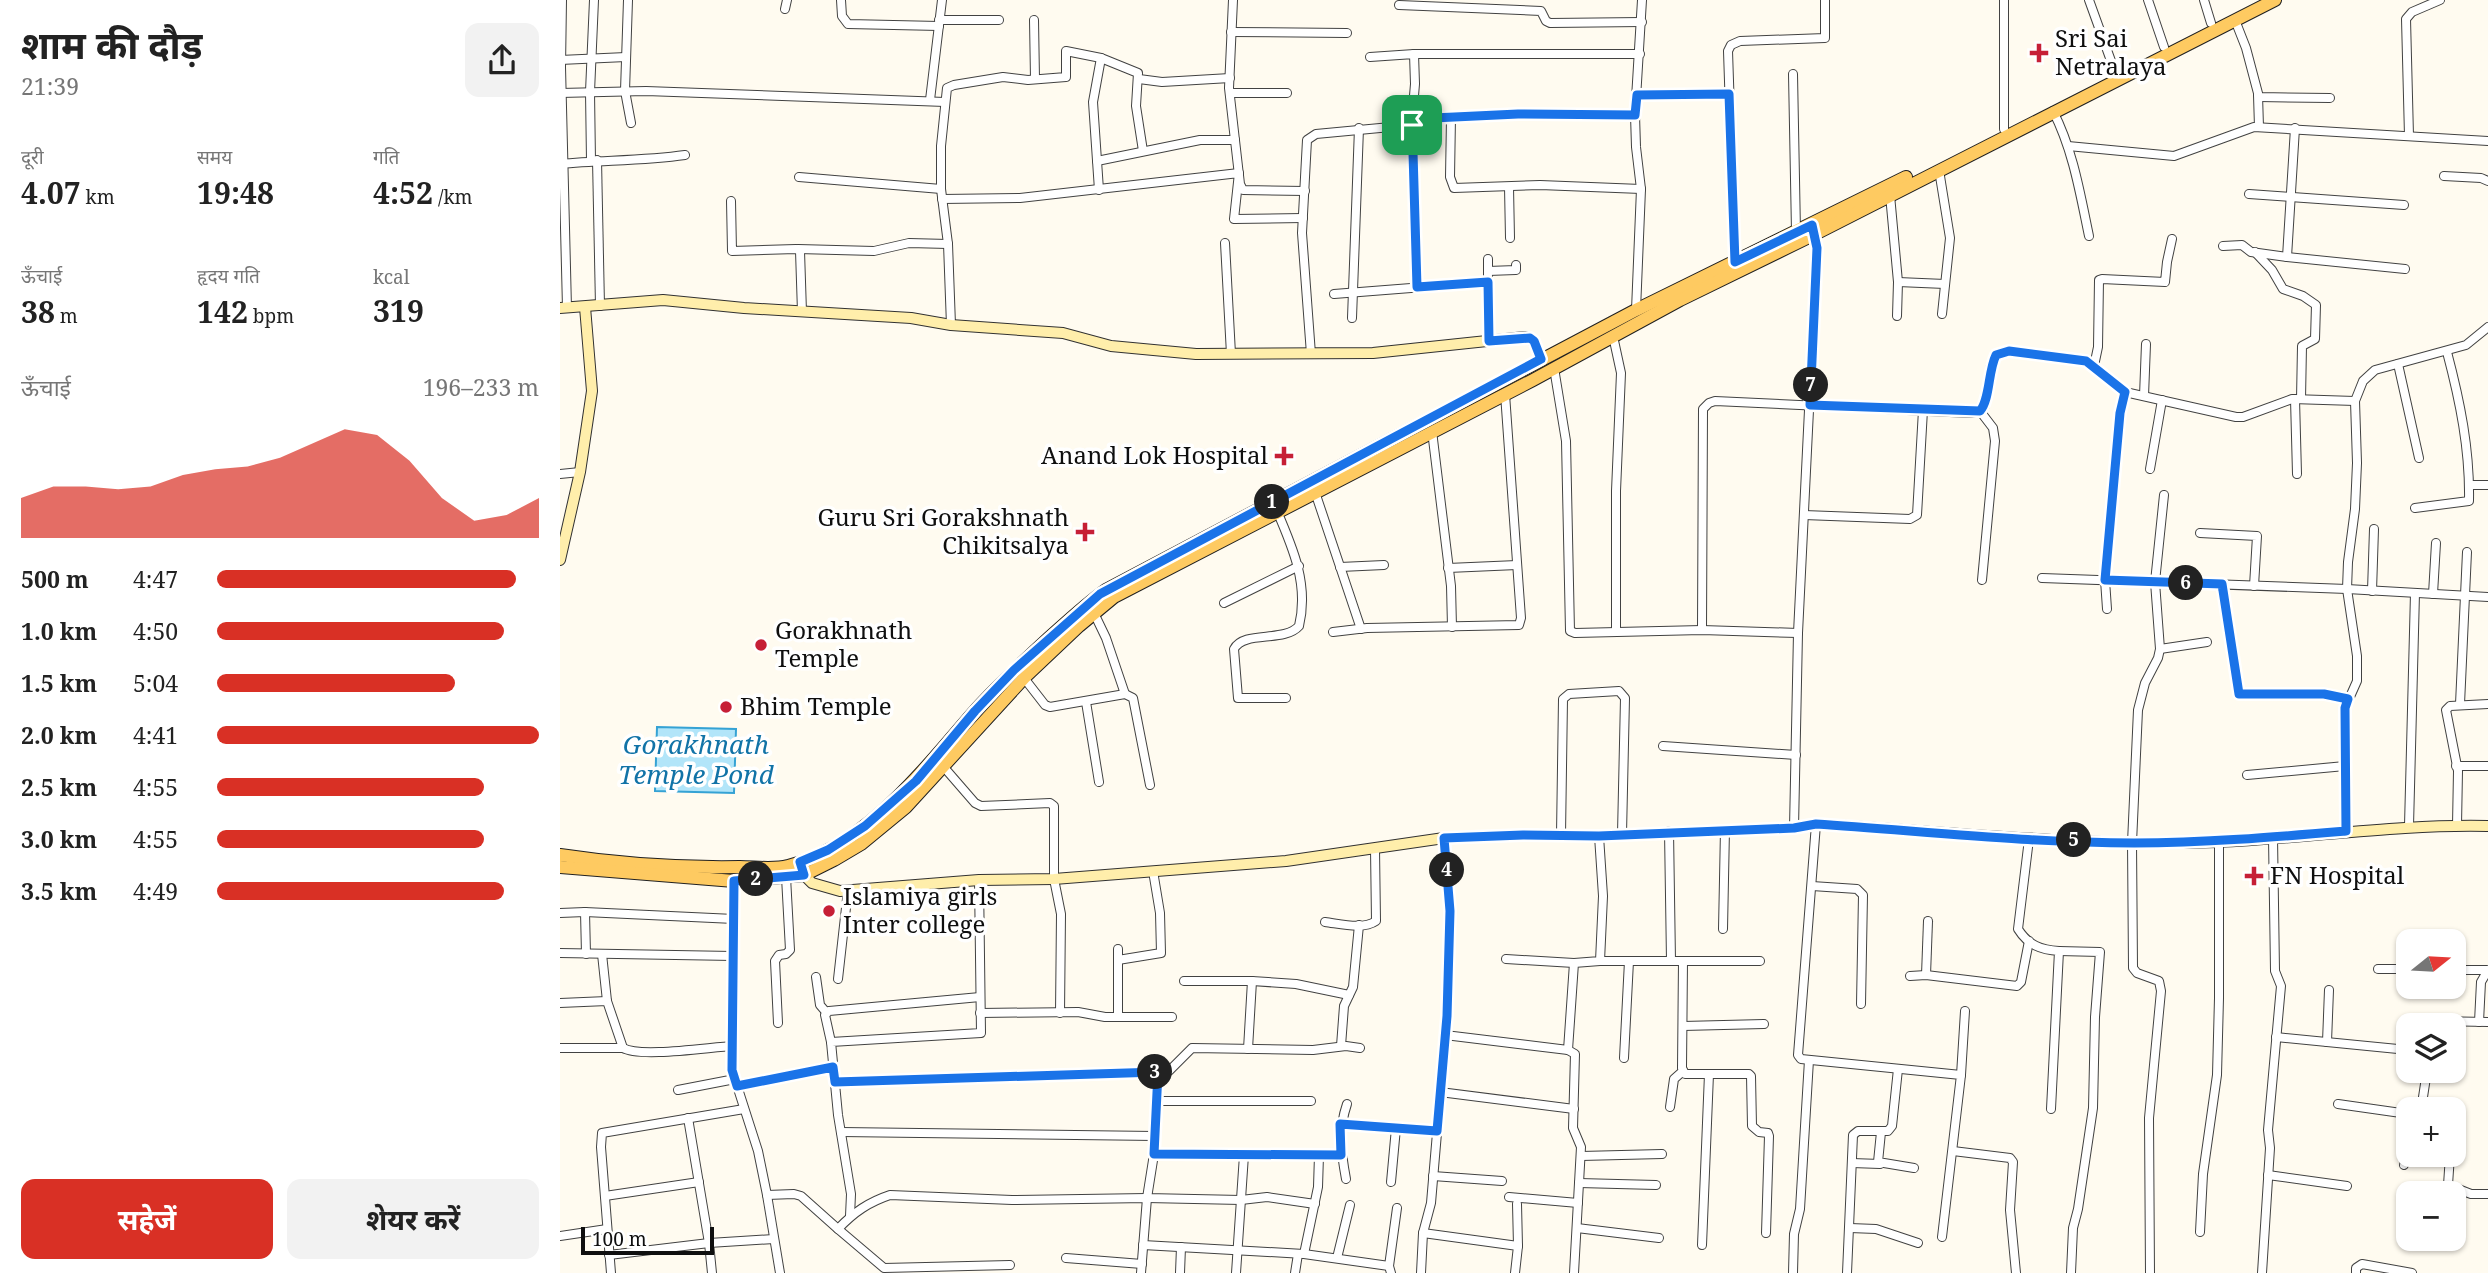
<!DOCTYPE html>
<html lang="hi">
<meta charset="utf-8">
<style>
body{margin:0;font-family:"Noto Serif","Noto Sans Devanagari",serif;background:#f2f2f2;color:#222;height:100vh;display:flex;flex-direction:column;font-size:26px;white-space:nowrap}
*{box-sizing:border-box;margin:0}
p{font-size:23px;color:#767676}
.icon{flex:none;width:38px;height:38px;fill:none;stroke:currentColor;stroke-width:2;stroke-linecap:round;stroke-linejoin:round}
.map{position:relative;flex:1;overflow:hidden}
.panel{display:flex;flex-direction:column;background:#fff;width:560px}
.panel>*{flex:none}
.needle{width:46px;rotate:72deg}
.buttons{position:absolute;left:1836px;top:929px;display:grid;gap:14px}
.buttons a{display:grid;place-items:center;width:70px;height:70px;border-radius:14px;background:#fff;box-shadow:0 2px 5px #0004;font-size:35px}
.scale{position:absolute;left:21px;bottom:18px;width:133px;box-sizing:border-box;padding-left:7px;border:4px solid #0f0f0f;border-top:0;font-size:19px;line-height:24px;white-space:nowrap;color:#0f0f0f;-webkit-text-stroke:5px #fff;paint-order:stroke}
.pin{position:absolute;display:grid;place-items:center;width:60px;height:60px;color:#fff;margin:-30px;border-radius:14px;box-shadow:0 4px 10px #0006}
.km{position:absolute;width:35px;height:35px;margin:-18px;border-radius:50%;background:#222;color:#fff;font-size:19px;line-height:35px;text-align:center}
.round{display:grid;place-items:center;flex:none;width:74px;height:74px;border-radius:14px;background:#f2f2f2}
.head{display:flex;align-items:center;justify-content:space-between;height:119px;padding:0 21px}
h1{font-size:38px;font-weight:700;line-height:52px}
.stats{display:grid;grid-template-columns:repeat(3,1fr);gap:10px;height:119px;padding:7px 21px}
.stats div{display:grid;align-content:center}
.stats b{font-size:30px;font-weight:700}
.stats small{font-size:19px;font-weight:400}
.stats p{font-size:19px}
.chart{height:196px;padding:14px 21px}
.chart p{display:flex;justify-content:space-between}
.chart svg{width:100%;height:126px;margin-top:7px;fill:#d93025;opacity:.7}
.primary-button{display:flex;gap:14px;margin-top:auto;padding:14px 21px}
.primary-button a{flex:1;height:80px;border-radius:14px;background:#d93025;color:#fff;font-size:28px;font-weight:700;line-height:80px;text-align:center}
.primary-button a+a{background:#f2f2f2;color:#222}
ul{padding:0 21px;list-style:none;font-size:23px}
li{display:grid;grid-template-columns:112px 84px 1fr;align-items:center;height:52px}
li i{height:18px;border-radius:9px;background:#d93025}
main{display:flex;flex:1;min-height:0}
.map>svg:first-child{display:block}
.water{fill:#b2e5f9;stroke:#35a2d4;stroke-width:2}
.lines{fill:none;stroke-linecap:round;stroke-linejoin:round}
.street-casing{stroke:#424242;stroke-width:10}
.secondary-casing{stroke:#313131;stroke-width:12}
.primary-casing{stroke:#202020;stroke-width:14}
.street{stroke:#fff;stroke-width:8}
.secondary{stroke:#ffeeab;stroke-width:10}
.primary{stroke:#feca61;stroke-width:12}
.route-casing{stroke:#fff;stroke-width:14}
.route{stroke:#1a73e8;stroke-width:9}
.poi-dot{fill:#c61f36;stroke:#fff;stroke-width:2.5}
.labels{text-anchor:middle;stroke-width:7;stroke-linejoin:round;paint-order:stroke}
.poi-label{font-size:24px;fill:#0f0f0f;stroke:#fff;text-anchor:start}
.water-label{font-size:26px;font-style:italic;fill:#1173a7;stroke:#fff}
</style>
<main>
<section class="panel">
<div class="head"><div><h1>शाम की दौड़</h1><p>21:39</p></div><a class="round"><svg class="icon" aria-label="share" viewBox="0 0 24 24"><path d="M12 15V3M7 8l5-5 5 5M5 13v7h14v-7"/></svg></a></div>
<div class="stats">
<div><p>दूरी</p><b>4.07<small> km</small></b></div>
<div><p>समय</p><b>19:48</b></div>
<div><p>गति</p><b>4:52<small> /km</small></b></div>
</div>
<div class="stats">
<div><p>ऊँचाई</p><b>38<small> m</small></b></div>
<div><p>हृदय गति</p><b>142<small> bpm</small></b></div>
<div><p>kcal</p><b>319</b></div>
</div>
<div class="chart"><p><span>ऊँचाई</span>196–233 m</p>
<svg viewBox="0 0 160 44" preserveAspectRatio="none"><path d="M0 44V30L10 26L20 26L30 27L40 26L50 22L60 20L70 19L80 16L90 11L100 6L110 8L120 17L130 30L140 38L150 36L160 30V44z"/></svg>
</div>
<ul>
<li><b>500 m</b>4:47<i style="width:93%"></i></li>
<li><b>1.0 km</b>4:50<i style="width:89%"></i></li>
<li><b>1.5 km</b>5:04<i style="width:74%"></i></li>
<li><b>2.0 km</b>4:41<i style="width:100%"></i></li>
<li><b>2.5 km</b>4:55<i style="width:83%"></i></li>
<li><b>3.0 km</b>4:55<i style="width:83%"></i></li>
<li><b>3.5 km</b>4:49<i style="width:89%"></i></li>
</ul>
<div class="primary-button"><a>सहेजें</a><a>शेयर करें</a></div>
</section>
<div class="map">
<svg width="1928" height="1273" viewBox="0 0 1928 1273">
<rect width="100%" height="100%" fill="#fffbf0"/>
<!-- water -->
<path class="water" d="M97,727L176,729L174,793L95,791Z"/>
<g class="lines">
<defs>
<g id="street">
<path d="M2,0L1,67L7,308"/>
<path d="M68,0L65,91L71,123"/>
<path d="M281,0L282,16L288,24L379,26"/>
<path d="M673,0L669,88L680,184L683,190L745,191"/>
<path d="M1529,0L1555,72"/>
<path d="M1588,0L1604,47"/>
<path d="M1644,0L1651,23"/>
<path d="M839,5L981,11L986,21L990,23L1082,22"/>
<path d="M225,9L227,0"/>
<path d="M379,20H439"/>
<path d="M474,20L475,79"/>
<path d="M1675,20L1686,48L1699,97L1770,98"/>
<path d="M671,32L787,33"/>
<path d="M854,54H1080"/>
<path d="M810,57L854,54L855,84L852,119L857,287"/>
<path d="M0,60L66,57"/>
<path d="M1233,74L1236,232"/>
<path d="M579,79L602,82L670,78"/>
<path d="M0,93L86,91L385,102"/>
<path d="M670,93H727"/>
<path d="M1077,95L1169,94"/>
<path d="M1698,95L1699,127"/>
<path d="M370,100L382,0"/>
<path d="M1493,111C1513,150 1520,193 1529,236"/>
<path d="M891,117L890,177L894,188L980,185L1081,189"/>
<path d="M852,119L958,114L1075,115"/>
<path d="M1444,129V0"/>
<path d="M1849,136L1846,19L1852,12L1880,0"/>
<path d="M1508,146L1614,156L1694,127L1928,141"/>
<path d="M37,160L40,306"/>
<path d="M31,161L30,92L34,0"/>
<path d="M537,161L640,140H675"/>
<path d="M0,164C42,160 83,161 125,155"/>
<path d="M1379,170L1390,238L1382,314"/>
<path d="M1884,176L1921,178L1928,181"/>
<path d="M239,177L381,189"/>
<path d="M949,187L950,238"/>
<path d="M539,190L533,102L541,58"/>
<path d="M1689,194L1844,205"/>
<path d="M1330,195L1338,282L1337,316"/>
<path d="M382,199L460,198L679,173L674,219L743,218"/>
<path d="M171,201L172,251L236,249L240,251L242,312"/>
<path d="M665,243L671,354"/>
<path d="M1663,246L1682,245L1691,252L1727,257L1845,269"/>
<path d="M238,249L314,251L349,243L388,244"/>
<path d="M1695,252L1712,270L1723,289L1743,296L1756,305L1755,339L1742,346L1741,399"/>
<path d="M1727,257L1735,128"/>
<path d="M1175,262L1168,51L1171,45L1180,41L1265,38V0"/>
<path d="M928,271L956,270V265"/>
<path d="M928,275V259"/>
<path d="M1338,282L1385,284"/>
<path d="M774,294L928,282L929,341"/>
<path d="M1076,310L1081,189L1076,147L1075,115L1082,0"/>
<path d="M792,318L799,128"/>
<path d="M391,325L388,244L381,189V146L387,88L394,85L443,77L468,80L506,77V51L541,58L578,73L576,106L583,151"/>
<path d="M1053,336L1061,373L1056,491V631"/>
<path d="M751,354L742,233L747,140L756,134L852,125"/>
<path d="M1838,364L1859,458"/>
<path d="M1534,366L1538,347L1539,280L1542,279L1605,282L1607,262L1612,239"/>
<path d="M994,368L1006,441L1010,631L1015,633L1142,630L1238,633"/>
<path d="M1584,396L1586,344"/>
<path d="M1735,399L1737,474"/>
<path d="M1420,411L1433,428L1435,441L1422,580"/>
<path d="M872,431L891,586L892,627"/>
<path d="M1590,469L1602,400"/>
<path d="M0,474L20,472"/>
<path d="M1910,485H1928"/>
<path d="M755,492L801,629"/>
<path d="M1855,508L1909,501C1910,450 1900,401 1887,352"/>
<path d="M717,511C733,548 749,585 739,626C724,643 684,630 674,649L678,698H726"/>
<path d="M1244,515L1350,519L1357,515L1363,410"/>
<path d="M1640,533L1697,536L1694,586"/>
<path d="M780,567L824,565"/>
<path d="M888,568L957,565"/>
<path d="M1482,578L1787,589L1928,597"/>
<path d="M1662,584L1679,694H1764L1788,699"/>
<path d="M1812,591L1814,529"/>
<path d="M1873,594L1876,543"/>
<path d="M664,603L739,566"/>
<path d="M1547,609L1545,580L1560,413L1565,392"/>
<path d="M534,613L546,638L565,694"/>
<path d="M1142,630L1143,409L1149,403L1155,401L1411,413L1420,411L1425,406L1431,365L1436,355L1449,351L1526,361L1565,392L1676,417H1683L1732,399L1795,401"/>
<path d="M773,632L807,628L959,625L961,618L945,394"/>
<path d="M1600,649L1647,642"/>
<path d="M464,678L485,705L490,707L565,694L573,698L590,785"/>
<path d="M526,702L539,782"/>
<path d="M1900,704L1907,552"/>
<path d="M1103,746L1236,755"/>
<path d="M382,765L415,803L421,806L490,803L494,806V879L501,914L500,1013"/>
<path d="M1896,766H1928"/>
<path d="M1687,775L1785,766"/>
<path d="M1256,824L1238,1055L1241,1059L1401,1075L1382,1237"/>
<path d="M1897,825L1898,771L1886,710L1890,706L1928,704"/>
<path d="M1849,826L1855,593"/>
<path d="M1234,828L1238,633L1257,248L1254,233"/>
<path d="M1109,831L1111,961"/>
<path d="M1786,831L1785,708L1797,681V656L1787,589L1788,562L1795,509L1797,463L1795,401L1803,381L1815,370L1906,345L1928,327"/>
<path d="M1001,835L1003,699L1009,694L1059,691L1065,698L1062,834"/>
<path d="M1469,839L1458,929C1468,945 1481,950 1499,951L1491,1109"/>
<path d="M174,881L172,1070L198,1151L207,1195L234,1194L241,1196L278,1229C294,1212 309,1202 330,1195L452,1200L587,1198L581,1273"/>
<path d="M1252,886L1297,889L1303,895L1301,1004"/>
<path d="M25,912L174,919"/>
<path d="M0,913L25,912L26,954"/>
<path d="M765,922C781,924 803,930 816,921L815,849"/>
<path d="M1163,929L1165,829"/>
<path d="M558,949V1017"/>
<path d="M1499,951L1540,952L1535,1017L1533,1108L1518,1209L1513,1228L1511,1273"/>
<path d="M0,953L173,956"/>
<path d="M42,954L47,1001"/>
<path d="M946,959L1014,963"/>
<path d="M558,960L601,953L600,913L593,871"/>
<path d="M1040,961H1123"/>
<path d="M1818,969H1848"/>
<path d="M1894,970H1928"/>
<path d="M1366,975L1368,921"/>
<path d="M1350,976L1366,975L1457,986L1461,982L1469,941"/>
<path d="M256,977L260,1005L266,1012"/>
<path d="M278,979L288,890"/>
<path d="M624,981H692L736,984L789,995"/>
<path d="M0,1003L47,1001L63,1048C80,1058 150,1047 173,1046"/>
<path d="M420,1013L518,1012L545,1017H612"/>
<path d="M1919,1022L1921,982L1928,970"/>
<path d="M218,1023L215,961L219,955L226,954L230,950L226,877"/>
<path d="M1123,1026L1204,1024"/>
<path d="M1873,1026L1874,1021L1928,1022"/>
<path d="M885,1035L1008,1050L1014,963L1040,961L1043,896L1039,836"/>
<path d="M1716,1037L1848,1050"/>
<path d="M271,1042L265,1015L269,1011L420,997"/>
<path d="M1767,1042L1769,990"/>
<path d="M781,1046L784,1006L793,987L799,925"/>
<path d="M0,1048H63"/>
<path d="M688,1049L692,981"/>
<path d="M1008,1050L1015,1054L1013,1128L1021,1147L1014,1273"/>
<path d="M1064,1058L1069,961"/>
<path d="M598,1072L594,1154L781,1155"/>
<path d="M1149,1074H1125L1122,1068L1123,961H1200"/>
<path d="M1401,1075L1405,1011"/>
<path d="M275,1082L609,1071L632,1048L753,1050L786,1046L800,1048"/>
<path d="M177,1086L273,1067"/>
<path d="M118,1090L175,1079"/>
<path d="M880,1092L1014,1109"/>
<path d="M596,1101H751"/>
<path d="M1778,1104L1848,1114"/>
<path d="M1110,1107L1114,1079L1123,1071"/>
<path d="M1861,1110L1867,1071"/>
<path d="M128,1118L149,1243L152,1273"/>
<path d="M780,1124L877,1131"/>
<path d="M281,1132L595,1136"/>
<path d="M1321,1132L1318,1162L1354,1168"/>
<path d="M1393,1151L1450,1158L1453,1162L1450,1210L1456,1273"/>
<path d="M594,1154L587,1198L681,1200L707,1197L755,1204"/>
<path d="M1890,1155L1888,1185L1911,1194H1928"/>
<path d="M1021,1156L1102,1154"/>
<path d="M1292,1163L1320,1164"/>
<path d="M1844,1165L1848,1153"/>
<path d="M1708,1175L1787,1186"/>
<path d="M873,1176L942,1181"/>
<path d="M786,1179C781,1152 778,1130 787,1104"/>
<path d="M831,1182L836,1128"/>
<path d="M1019,1183L1096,1185"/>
<path d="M207,1195L220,1273"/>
<path d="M45,1196L139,1182"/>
<path d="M949,1197L1018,1203"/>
<path d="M957,1204L958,1246"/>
<path d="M290,1216L291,1194L278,1115L271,1042L421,1033L419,880"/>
<path d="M1017,1228L1099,1238"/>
<path d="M1290,1228L1316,1229L1358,1243"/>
<path d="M278,1229L324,1268L450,1265"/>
<path d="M1640,1232L1643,1174L1657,1075L1659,998V842"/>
<path d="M863,1233L958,1246L955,1273"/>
<path d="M0,1236L47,1229"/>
<path d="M583,1245L744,1254L829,1266"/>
<path d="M1142,1245L1149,1074H1189L1191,1076L1192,1126L1199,1132L1208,1133L1209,1136L1206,1233"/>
<path d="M744,1254L758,1187L759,1155"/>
<path d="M49,1255L149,1243L214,1239"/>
<path d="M506,1258L582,1264"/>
<path d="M777,1258L790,1205"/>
<path d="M51,1273L41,1147L42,1133L184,1109"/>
<path d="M620,1273L621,1247"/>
<path d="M676,1273L684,1155"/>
<path d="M735,1273L738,1254"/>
<path d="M831,1273L829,1266L837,1208"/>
<path d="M861,1273L863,1233L871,1203L887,1016L890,911L884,838"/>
<path d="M1233,1273L1234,1234L1240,1209L1249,1060"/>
<path d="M1287,1273L1293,1135L1298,1131H1328L1332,1126L1338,1069"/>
<path d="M1590,1273L1589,1118L1601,991L1599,981L1577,973L1573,968L1572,843L1578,710L1585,683L1598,658L1600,649L1595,582L1604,495"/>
<path d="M1702,1273L1710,1148L1708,1130L1721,986L1715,971L1713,837"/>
<path d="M1796,1273V1268L1802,1264L1852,1273"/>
</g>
<g id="secondary">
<path d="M0,308L103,300L184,308L351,318L391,325L503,333L551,346L636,354L813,353L965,337L974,341L981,359"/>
<path d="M0,560L20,472L32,391L25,307"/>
<path d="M240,862L244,875L252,883L280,891L419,880L494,879L726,861L884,838L963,835L1039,836L1234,828L1256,824C1390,832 1524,847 1658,842C1749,838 1837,824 1928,826"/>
</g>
<g id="primary">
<path d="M0,855C59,864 120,868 180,867C195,867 214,870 228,866C305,847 364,769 413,713C437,686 463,662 489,638C507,622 526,604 546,590L1076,310L1346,177"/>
<path d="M0,867L174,881L244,875L274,860L301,844L346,807L464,678L519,626L554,597L973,380L1120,300L1255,234L1715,0"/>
</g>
</defs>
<!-- street casing -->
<use href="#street" class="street-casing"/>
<!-- secondary casing -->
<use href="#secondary" class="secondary-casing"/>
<!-- primary casing -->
<use href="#primary" class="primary-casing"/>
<!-- street -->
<use href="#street" class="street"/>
<!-- secondary -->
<use href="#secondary" class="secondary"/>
<!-- primary -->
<use href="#primary" class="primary"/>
</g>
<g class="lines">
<defs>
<path id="route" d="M1169,94L1175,262L1252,225L1257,248L1250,405L1420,411C1430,400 1428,371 1436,355L1449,351L1526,361L1565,392L1560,413L1545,580L1662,584L1679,694H1764L1788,699L1785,708L1786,831C1715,837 1645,843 1574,843C1468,843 1362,831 1256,824L1234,828L1039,836L963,835L884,838L890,911L887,1016L877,1131L780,1124L781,1155L594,1154L598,1072L275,1082L273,1067L177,1086L172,1070L174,881L244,875L240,862L268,850L305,826L356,781L415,711L454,670L540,594L981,359L974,341L970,338L929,341L928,282L857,287L852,119L958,114L1075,115L1077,95Z"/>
</defs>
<!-- route casing -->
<use href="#route" class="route-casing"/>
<!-- route -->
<use href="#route" class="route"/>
</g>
<!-- markers -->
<g class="poi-dot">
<path d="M1475.5 42.5h7v7h7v7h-7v7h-7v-7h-7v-7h7z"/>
<path d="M720.5 445.5h7v7h7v7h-7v7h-7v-7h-7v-7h7z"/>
<path d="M521.5 521.5h7v7h7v7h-7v7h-7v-7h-7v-7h7z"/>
<circle cx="201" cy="645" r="7"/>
<circle cx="166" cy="707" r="7"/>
<path d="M1690.5 865.5h7v7h7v7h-7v7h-7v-7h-7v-7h7z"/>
<circle cx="269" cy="911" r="7"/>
</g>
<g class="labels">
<!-- poi labels -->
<g class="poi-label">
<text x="1495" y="47">Sri Sai<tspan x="1495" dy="28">Netralaya</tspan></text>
<text x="708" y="464" text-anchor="end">Anand Lok Hospital</text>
<text x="509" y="526" text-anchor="end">Guru Sri Gorakshnath<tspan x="509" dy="28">Chikitsalya</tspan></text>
<text x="215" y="639">Gorakhnath<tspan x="215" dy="28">Temple</tspan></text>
<text x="180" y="715">Bhim Temple</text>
<text x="1710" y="884">FN Hospital</text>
<text x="283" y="905">Islamiya girls<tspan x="283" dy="28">Inter college</tspan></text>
</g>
<!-- water labels -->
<g class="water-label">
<text x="136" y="754">Gorakhnath<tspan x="136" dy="30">Temple Pond</tspan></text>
</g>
</g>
</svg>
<div class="buttons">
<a><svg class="needle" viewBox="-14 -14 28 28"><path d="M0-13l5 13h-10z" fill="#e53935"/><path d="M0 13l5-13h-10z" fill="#767676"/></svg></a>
<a><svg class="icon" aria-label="layers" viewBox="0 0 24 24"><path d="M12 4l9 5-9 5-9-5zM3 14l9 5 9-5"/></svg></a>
<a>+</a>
<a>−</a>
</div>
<div class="scale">100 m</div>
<div class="pin" style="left:852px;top:125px;background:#1e9e55"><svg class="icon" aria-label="arrive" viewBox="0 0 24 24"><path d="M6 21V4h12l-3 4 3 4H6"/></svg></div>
<b class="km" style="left:712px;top:502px">1</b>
<b class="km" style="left:196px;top:879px">2</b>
<b class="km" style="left:595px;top:1072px">3</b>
<b class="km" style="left:887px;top:870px">4</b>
<b class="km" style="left:1514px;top:840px">5</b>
<b class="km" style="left:1626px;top:583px">6</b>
<b class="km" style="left:1251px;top:385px">7</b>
</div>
</main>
